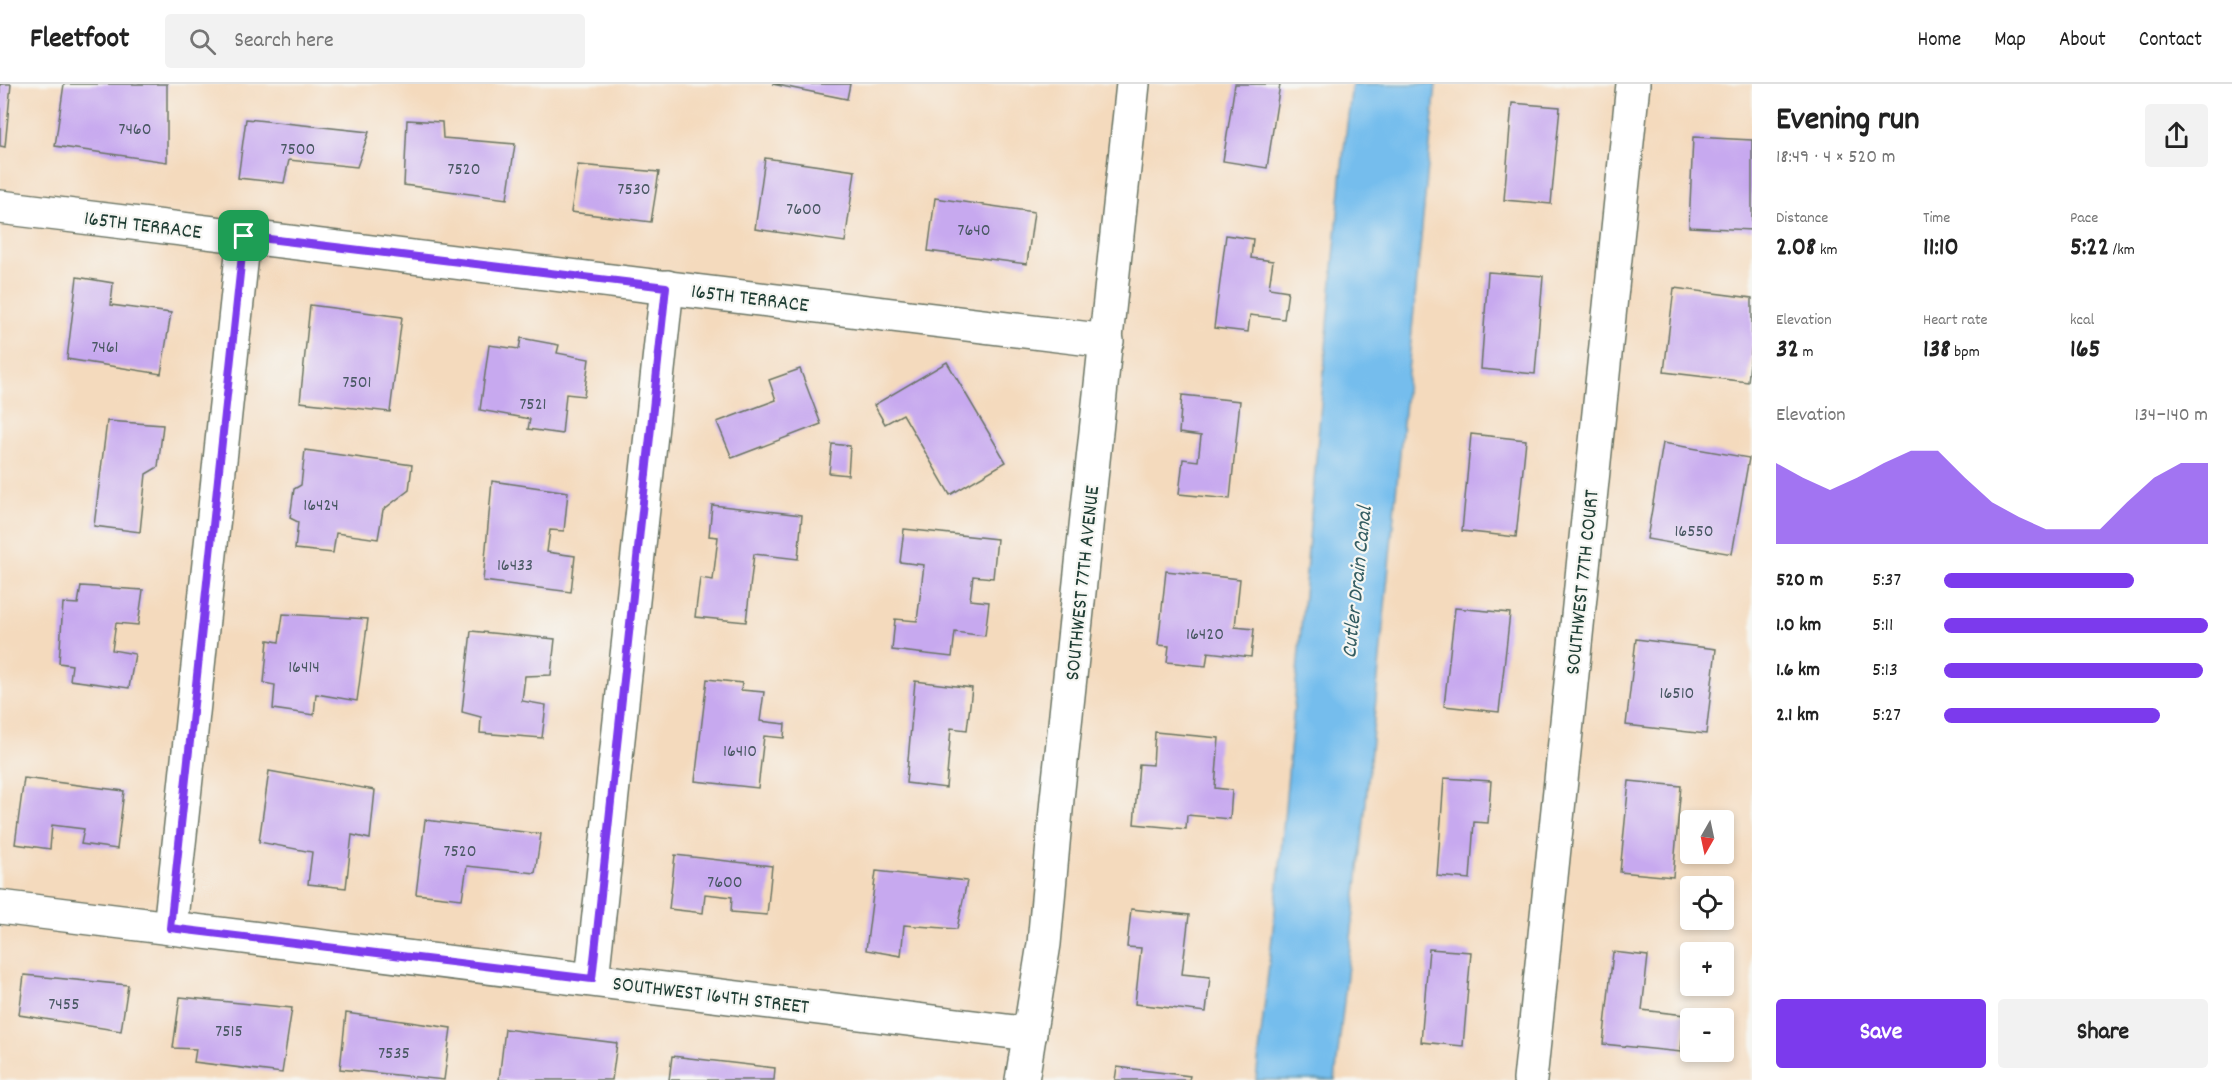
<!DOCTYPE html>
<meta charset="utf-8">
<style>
body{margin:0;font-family:Dekko,sans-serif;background:#f2f2f2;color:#222;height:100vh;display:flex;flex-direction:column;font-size:22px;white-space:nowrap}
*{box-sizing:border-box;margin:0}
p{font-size:20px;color:#767676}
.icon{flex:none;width:33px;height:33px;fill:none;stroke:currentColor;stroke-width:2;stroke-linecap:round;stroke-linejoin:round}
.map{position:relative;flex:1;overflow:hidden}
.side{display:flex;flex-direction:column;background:#fff;width:480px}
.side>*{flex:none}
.needle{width:39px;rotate:189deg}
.tools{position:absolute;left:1680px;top:726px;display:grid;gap:12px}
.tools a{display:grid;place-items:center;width:54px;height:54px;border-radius:6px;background:#fff;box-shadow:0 3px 9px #0003;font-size:30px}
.pin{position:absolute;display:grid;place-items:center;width:51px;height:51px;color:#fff;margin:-26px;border-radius:12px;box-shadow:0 3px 9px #0006}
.round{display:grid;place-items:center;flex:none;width:63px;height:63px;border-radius:6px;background:#f2f2f2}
.summary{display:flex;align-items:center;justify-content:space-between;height:102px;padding:0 24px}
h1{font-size:33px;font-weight:800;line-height:45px}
.stats{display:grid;grid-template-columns:repeat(3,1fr);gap:9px;height:102px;padding:6px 24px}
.stats div{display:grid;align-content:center}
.stats b{font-size:26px;font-weight:800}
.stats small{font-size:16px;font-weight:400}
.stats p{font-size:16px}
.chart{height:168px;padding:12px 24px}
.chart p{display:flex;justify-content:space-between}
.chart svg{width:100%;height:108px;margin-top:6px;fill:#7c3aed;opacity:.7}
.action{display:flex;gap:12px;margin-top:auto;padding:12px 24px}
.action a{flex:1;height:69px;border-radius:6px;background:#7c3aed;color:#fff;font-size:24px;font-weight:800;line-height:69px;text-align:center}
.action a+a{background:#f2f2f2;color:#222}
ul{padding:0 24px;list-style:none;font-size:20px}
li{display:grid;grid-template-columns:96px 72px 1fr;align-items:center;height:45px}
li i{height:15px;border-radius:8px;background:#7c3aed}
header{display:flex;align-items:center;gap:36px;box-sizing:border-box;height:84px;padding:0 30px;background:#fff;border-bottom:2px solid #e0e0e0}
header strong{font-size:28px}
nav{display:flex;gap:33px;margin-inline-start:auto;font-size:21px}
.search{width:420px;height:54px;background:#f2f2f2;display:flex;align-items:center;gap:15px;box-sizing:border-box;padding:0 21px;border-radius:6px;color:#767676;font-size:22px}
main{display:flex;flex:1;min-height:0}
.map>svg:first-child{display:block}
.water{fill:#74bded;stroke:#4a7d90;stroke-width:1.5}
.building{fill:#c7a9ef}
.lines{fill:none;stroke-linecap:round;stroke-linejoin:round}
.minor-casing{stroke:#6a7464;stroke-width:36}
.minor{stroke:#fff;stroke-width:33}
.route-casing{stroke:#fff;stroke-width:12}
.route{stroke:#7c3aed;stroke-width:8}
.labels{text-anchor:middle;stroke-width:4.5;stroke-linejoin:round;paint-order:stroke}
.number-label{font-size:18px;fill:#495863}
.street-label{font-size:21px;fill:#1f3d34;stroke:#f6f6f2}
.water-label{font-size:22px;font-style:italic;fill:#345d62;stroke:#f6f6f2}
</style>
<header>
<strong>Fleetfoot</strong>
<div class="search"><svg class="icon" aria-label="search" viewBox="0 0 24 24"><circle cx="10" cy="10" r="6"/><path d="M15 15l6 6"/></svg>Search here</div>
<nav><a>Home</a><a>Map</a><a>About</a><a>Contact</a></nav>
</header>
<main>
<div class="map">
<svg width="1752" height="996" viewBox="0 0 1752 996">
<rect width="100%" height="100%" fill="#f6f6f2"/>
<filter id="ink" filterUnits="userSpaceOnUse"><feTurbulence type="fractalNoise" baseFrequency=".0167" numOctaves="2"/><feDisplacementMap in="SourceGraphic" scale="12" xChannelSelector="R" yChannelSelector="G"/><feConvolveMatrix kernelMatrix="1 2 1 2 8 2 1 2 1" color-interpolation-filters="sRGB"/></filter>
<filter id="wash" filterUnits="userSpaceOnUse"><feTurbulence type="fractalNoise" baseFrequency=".008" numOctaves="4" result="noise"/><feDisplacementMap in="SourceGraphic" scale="24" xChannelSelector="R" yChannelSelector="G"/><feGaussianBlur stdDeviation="1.35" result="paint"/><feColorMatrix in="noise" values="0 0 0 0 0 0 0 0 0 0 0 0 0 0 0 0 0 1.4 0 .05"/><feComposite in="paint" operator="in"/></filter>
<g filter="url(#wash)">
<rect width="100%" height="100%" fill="#f4dabd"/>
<!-- water -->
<path class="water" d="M1352,0H1436L1362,758L1335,996H1256L1279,791L1343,73Z"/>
<g id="blocks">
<!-- building -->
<g class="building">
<path d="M0,0H11L5,63L0,62Z"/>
<path d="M64,0H167V78L55,62Z"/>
<path d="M772,0H850L847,15Z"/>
<path d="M1235,0H1280L1267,84L1223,77Z"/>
<path d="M1512,19L1560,23L1551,120L1504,116Z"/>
<path d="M246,35L369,48L357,83L289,76L284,99L238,94Z"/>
<path d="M407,36L442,38L443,54L515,60L507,115L404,101Z"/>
<path d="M1693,53L1752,56V146L1689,143Z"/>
<path d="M765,74L855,87L845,158L755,145Z"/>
<path d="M578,81L659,88L651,138L571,128Z"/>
<path d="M935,114L1034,128L1027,180L928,167Z"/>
<path d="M1226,151L1253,155L1251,174L1273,177L1269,204L1288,207L1284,235L1250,231L1248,248L1214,244Z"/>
<path d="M1488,188L1543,192L1535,290L1481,285Z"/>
<path d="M77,193L113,199L111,221L171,229L161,290L67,275Z"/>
<path d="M1674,204L1752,214V260L1748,298L1664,288Z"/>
<path d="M310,221L402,233L390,328L300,318Z"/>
<path d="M521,254L559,261L557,269L589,275L584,312L566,310L562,350L528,345L530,335L480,326L489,261L519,265Z"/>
<path d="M947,278L1006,378L950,411L903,330L885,340L874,321Z"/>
<path d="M800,285L821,340L732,374L717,338L776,316L769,296Z"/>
<path d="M1182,311L1240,317L1230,415L1179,410L1183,375L1198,377L1201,352L1179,349Z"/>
<path d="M107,337L163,341L158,383L146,390L140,448L94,442Z"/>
<path d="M1471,350L1526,356L1516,453L1462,447Z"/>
<path d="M1663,359L1749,374L1732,470L1647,455Z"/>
<path d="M832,360L850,362L848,391L829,389Z"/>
<path d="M305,366L412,381L409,406L383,426L378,455L336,449L333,469L295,465L298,438L290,434L294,405L301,401Z"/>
<path d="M492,397L568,408L564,447L550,446L547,468L575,472L571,508L483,497Z"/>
<path d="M712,421L802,431L798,475L754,470L746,538L695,533L700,494L713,496L718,453L709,452Z"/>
<path d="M904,445L997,455L993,494L973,492L970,516L989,518L985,552L955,548L952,573L892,566L895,535L917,537L924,481L900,478Z"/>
<path d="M1166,487L1240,495L1235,543L1254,545L1251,573L1208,568L1206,582L1167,578L1169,562L1158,561Z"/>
<path d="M81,502L143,506L138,541L116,539L112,566L135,570L129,604L70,596L72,581L59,579L63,519L78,520Z"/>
<path d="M1455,524L1510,529L1499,628L1444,622Z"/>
<path d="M283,530L368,535L357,617L316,610L314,631L273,625L275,601L264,599L268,556L279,558Z"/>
<path d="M471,547L555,555L551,591L525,592L522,617L546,621L542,654L480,649L481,633L462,628Z"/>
<path d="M1636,555L1716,565L1706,650L1626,641Z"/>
<path d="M707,595L742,599L741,606L764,608L760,637L785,640L784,654L764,652L758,704L695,697Z"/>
<path d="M915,597L972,604L967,646L951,644L946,704L906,699Z"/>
<path d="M1155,648L1219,654L1215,704L1232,706L1230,735L1187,731L1186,745L1134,740L1139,680L1153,681Z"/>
<path d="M269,687L375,706L370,755L352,751L346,804L308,800L312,768L259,758Z"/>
<path d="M24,694L124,707L117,765L81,760L84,745L52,741L50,765L15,760Z"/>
<path d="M1444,694L1491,697L1488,739L1474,738L1470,795L1437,792Z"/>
<path d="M1629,697L1681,702L1673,793L1620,788Z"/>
<path d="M425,736L541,750L535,789L467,782L462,815L416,810Z"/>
<path d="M675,771L772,782L767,831L731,828L732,813L705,810L703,829L669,825Z"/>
<path d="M876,787L967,797L957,845L904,841L901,872L866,866Z"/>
<path d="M1131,825L1189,831L1182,890L1210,893L1206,928L1135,920L1141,864L1127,863Z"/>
<path d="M1429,865L1471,868L1463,962L1421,958Z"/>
<path d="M1613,868L1648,872L1642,926L1685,931L1681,968L1603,960Z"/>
<path d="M24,891L128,901L121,947L19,931Z"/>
<path d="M180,913L292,924L282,989L194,978L196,965L173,964Z"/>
<path d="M346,929L451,944L444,996L340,985Z"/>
<path d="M505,945L617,959L612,996H499Z"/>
<path d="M672,972L775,984L774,996H669Z"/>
<path d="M1117,983L1190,992L1189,996H1115Z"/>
</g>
</g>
</g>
<g filter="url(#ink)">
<use href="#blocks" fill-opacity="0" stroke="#6a7464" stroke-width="1.5"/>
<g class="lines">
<defs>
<g id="minor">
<path d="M0,123L1107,257"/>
<path d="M0,823L1030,950"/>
<path d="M170,844L244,152"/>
<path d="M592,895L667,203"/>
<path d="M1022,996L1044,860L1057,715L1133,0"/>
<path d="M1530,996L1633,0"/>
</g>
</defs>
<!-- minor casing -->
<use href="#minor" class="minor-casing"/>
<!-- minor -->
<use href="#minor" class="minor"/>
</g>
</g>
<g class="lines" filter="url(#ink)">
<defs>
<path id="route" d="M244,152L666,203L592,895L170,844Z"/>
</defs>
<!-- route casing -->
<use href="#route" class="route-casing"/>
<!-- route -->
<use href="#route" class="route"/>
</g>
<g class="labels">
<!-- number labels -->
<g class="number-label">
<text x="135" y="50">7460</text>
<text x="298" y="70">7500</text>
<text x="464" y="90">7520</text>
<text x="634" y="110">7530</text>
<text x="804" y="130">7600</text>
<text x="974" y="151">7640</text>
<text x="105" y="268">7461</text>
<text x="357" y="303">7501</text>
<text x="533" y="325">7521</text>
<text x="321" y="426">16424</text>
<text x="1694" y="452">16550</text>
<text x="515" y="486">16433</text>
<text x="1205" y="555">16420</text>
<text x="304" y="588">16414</text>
<text x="1677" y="614">16510</text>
<text x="740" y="672">16410</text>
<text x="460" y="772">7520</text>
<text x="725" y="803">7600</text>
<text x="64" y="925">7455</text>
<text x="229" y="952">7515</text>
<text x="394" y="974">7535</text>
</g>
<!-- street labels -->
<g class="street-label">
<text transform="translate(143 140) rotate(7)" y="7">165TH TERRACE</text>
<text transform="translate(750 213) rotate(7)" y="7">165TH TERRACE</text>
<text transform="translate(1581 498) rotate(-84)" y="7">SOUTHWEST 77TH COURT</text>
<text transform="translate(1081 499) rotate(-84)" y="7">SOUTHWEST 77TH AVENUE</text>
<text transform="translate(711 910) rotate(7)" y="7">SOUTHWEST 164TH STREET</text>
</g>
<!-- water labels -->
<g class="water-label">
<text transform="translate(1355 498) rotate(-84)" y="8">Cutler Drain Canal</text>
</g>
</g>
</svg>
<div class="tools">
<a><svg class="needle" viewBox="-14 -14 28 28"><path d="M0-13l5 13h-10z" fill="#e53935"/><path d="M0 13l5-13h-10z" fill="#767676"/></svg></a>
<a><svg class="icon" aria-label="locate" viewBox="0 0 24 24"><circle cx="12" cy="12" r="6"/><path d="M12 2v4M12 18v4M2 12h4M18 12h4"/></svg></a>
<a>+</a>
<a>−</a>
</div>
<div class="pin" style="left:244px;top:152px;background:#1e9e55"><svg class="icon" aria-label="arrive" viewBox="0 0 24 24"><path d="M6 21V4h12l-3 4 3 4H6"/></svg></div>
</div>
<section class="side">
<div class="summary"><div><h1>Evening run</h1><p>18:49 · 4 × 520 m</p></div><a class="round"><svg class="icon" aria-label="share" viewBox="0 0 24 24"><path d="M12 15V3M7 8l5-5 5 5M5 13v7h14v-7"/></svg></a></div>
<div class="stats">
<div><p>Distance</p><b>2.08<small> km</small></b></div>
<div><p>Time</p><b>11:10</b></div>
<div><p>Pace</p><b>5:22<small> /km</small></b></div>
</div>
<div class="stats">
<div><p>Elevation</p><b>32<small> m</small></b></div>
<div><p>Heart rate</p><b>138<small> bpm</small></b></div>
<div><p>kcal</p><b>165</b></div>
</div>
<div class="chart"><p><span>Elevation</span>134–140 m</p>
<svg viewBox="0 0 160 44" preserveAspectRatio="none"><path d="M0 44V11L10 17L20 22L30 17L40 11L50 6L60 6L70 17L80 27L90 33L100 38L110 38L120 38L130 27L140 17L150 11L160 11V44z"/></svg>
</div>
<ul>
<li><b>520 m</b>5:37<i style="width:72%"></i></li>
<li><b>1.0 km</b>5:11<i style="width:100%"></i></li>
<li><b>1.6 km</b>5:13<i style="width:98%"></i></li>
<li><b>2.1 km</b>5:27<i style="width:82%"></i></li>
</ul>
<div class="action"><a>Save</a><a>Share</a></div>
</section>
</main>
